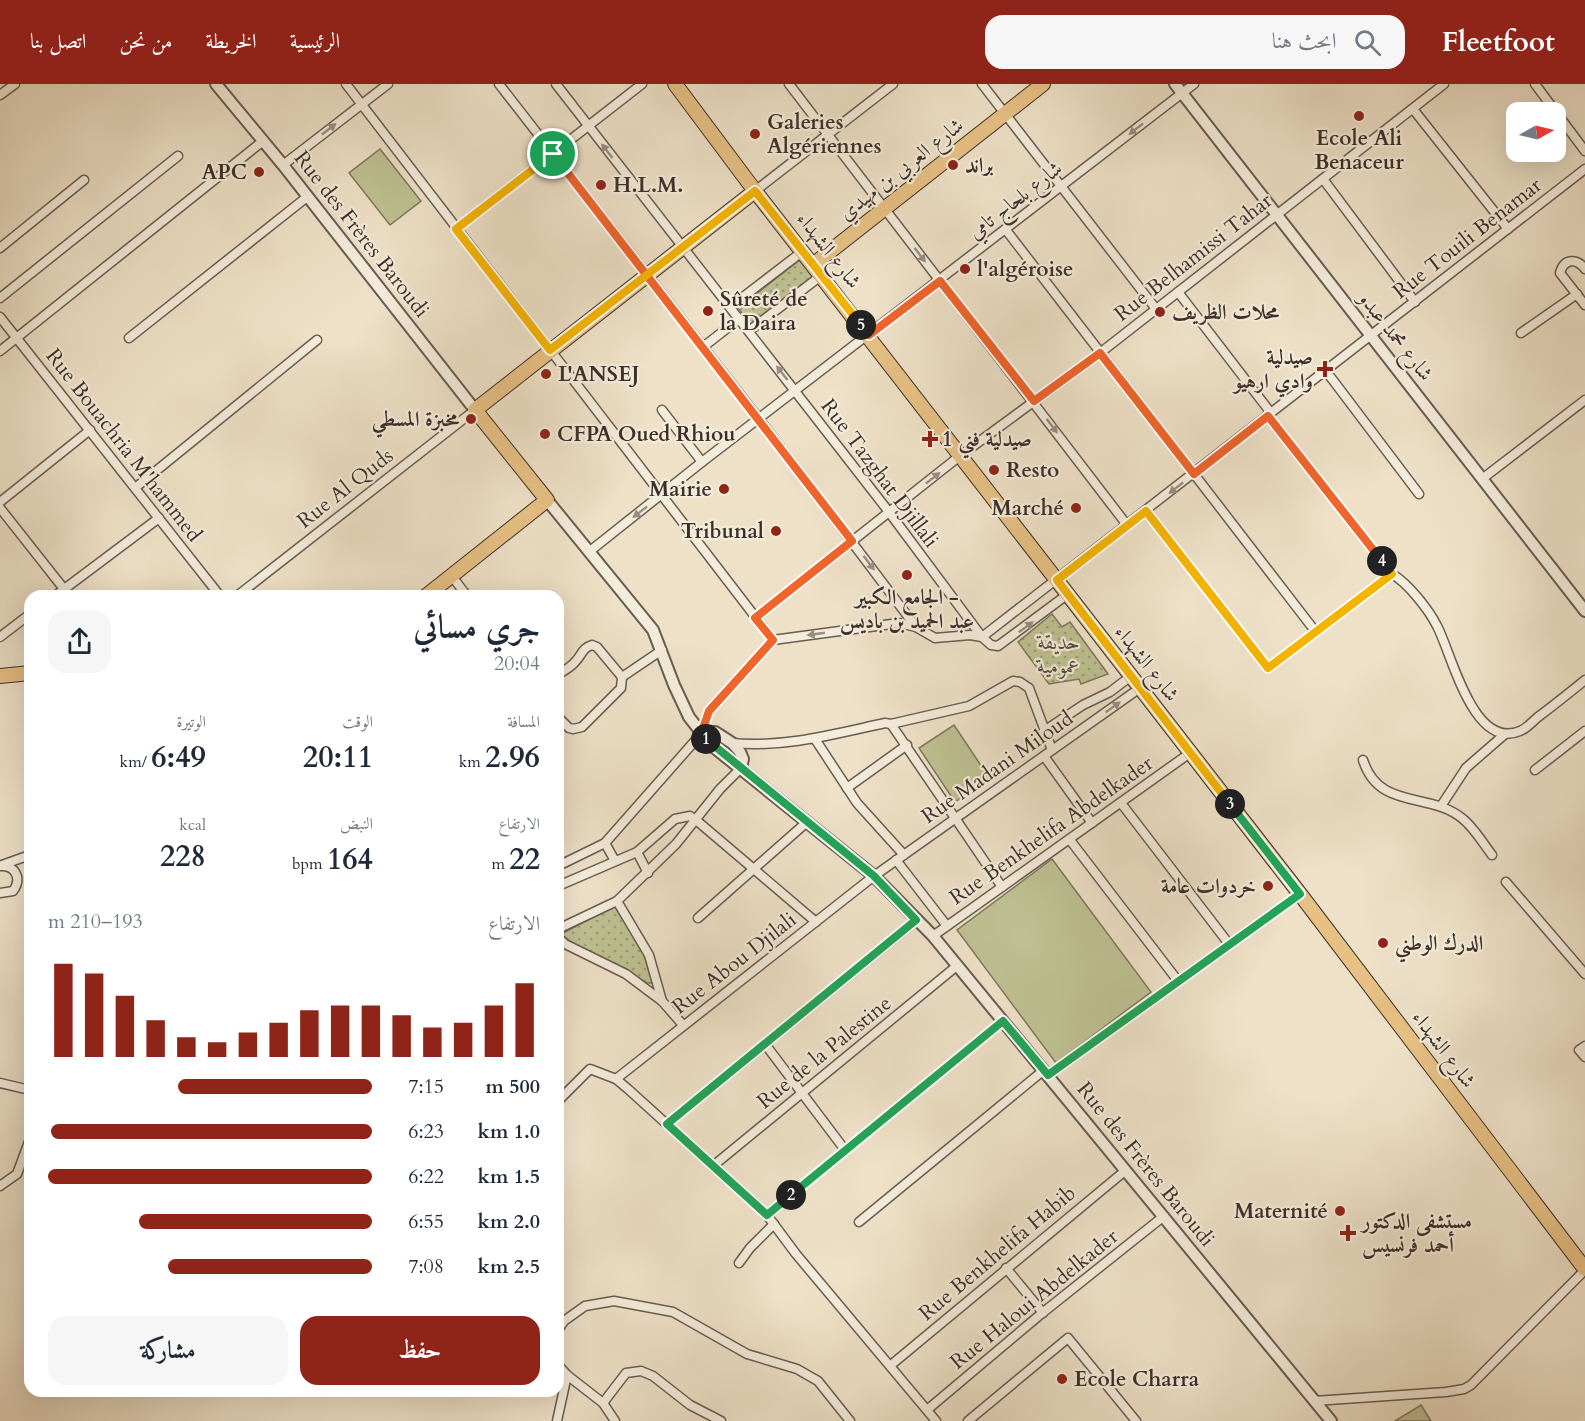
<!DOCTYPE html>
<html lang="ar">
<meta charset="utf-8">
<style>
body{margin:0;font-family:Cardo,Amiri,serif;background:#f6f6f7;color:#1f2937;direction:rtl;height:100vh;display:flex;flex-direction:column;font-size:22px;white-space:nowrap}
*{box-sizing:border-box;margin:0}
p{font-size:20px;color:#747a83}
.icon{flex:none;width:33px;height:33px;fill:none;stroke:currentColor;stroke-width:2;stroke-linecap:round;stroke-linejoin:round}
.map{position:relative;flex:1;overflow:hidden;direction:ltr}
.sheet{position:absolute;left:24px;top:506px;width:540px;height:807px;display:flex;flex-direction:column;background:#fff;border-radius:18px;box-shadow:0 6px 24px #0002;direction:rtl}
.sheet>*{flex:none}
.needle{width:39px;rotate:82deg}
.controls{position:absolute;left:1506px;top:18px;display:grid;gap:12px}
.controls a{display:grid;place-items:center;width:60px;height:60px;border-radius:12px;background:#fff;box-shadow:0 6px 24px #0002;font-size:30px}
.pin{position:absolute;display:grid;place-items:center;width:51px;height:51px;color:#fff;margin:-26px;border:3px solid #fff;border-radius:50%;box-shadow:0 2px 6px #0007}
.km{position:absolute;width:30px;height:30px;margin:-15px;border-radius:50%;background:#222;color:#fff;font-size:16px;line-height:30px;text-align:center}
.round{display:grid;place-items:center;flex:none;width:63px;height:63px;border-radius:18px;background:#f6f6f7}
.summary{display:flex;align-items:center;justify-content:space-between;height:102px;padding:0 24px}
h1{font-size:33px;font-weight:800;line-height:45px}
.stats{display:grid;grid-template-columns:repeat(3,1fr);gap:9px;height:102px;padding:6px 24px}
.stats div{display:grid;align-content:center}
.stats b{font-size:30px;font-weight:800}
.stats small{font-size:16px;font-weight:400}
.stats p{font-size:16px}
.chart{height:168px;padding:12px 24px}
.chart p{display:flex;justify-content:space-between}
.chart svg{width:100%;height:108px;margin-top:6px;stroke:#8f2418;stroke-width:6}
.action{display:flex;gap:12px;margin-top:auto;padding:12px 24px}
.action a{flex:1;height:69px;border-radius:18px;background:#8f2418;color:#fff;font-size:24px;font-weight:800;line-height:69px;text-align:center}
.action a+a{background:#f6f6f7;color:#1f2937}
ul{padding:0 24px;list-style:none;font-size:20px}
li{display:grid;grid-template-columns:96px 72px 1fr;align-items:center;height:45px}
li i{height:15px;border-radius:8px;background:#8f2418}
header{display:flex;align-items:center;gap:36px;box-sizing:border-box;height:84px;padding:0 30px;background:#8f2418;color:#fff}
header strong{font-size:28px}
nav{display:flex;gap:33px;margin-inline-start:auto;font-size:21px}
.search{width:420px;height:54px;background:#f6f6f7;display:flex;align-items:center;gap:15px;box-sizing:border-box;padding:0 21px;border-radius:18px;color:#747a83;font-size:22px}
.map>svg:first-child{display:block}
.garden{fill:url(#garden-dots);stroke:#7d785e;stroke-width:1.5}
.pitch{fill:#bec192;stroke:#7d785e;stroke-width:1.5}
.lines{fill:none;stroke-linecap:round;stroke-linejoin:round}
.minor-casing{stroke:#685c52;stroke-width:11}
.tertiary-casing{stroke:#685c52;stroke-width:14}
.primary-casing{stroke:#3c2f2a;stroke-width:16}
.minor{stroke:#f4ecdb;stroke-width:8}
.tertiary{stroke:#f4ecdb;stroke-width:10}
.primary{stroke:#e7c084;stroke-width:14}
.oneway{fill:#988e82}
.split-1-casing{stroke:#fff;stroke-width:12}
.split-2-casing{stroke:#fff;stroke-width:12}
.split-3-casing{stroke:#fff;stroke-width:12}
.split-4-casing{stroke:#fff;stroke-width:12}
.split-5-casing{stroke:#fff;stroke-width:12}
.split-6-casing{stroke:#fff;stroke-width:12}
.split-1{stroke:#f0652b;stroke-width:8}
.split-2{stroke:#22a559;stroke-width:8}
.split-3{stroke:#22a559;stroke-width:8}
.split-4{stroke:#f5b400;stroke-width:8}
.split-5{stroke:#f0652b;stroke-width:8}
.split-6{stroke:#f5b400;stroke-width:8}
.poi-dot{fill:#8f2418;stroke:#f4ecdb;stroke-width:2}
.labels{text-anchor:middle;stroke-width:4.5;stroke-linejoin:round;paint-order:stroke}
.poi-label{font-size:21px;font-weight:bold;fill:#3c2f2a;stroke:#f4ecdb;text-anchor:start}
.street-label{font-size:21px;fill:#3c2f2a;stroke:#f4ecdb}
.park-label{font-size:21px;font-style:italic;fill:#564c3f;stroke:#f4ecdb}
</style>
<header>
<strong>Fleetfoot</strong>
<div class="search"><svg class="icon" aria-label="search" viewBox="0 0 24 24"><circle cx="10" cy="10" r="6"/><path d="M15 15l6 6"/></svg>ابحث هنا</div>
<nav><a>الرئيسية</a><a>الخريطة</a><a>من نحن</a><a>اتصل بنا</a></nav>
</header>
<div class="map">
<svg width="1585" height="1337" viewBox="0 0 1585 1337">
<defs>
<pattern id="garden-dots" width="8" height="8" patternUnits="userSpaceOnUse" patternTransform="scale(1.5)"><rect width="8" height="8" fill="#bec192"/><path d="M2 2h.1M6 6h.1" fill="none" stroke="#9c9d77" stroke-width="1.8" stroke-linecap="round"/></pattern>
</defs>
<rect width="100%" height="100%" fill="#eee1c8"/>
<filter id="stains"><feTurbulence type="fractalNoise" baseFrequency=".00333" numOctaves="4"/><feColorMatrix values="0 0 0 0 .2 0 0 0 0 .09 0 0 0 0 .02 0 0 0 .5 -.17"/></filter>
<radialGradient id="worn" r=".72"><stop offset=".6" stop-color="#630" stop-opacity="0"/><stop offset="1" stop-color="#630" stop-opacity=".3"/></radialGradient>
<!-- garden -->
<g class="garden">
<path d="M801,175L814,191L751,241L738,224Z"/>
<path d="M1052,530L1062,543L1070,538L1108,590L1081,600L1079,595L1049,600L1018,558Z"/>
<path d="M617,821L647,874L654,899H644L571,859L561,850Z"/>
</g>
<!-- pitch -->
<g class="pitch">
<path d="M380,65L421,117L390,141L349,89Z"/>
<path d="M954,641L990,695L955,718L919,664Z"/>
<path d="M1052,775L1151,908L1056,979L957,846Z"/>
<path d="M1421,1321L1431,1337H1395Z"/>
</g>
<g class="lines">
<defs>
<g id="minor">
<path d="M346,0L773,556"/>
<path d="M499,0L759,335L916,543"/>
<path d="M556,0L889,428L982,553"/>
<path d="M789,0L1127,441"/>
<path d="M982,0L1156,225"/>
<path d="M1535,0L1585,67"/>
<path d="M0,11L15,0"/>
<path d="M1413,25L1508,145"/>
<path d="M283,81L388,0"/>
<path d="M1323,95L1415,218"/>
<path d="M755,107L893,0"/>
<path d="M456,145L642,0"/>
<path d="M1006,146L1315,547"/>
<path d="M0,164L84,96"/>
<path d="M1585,185C1577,174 1564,174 1560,189L1585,221"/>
<path d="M1178,208L1271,329"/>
<path d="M0,214L178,72"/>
<path d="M730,223L803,167"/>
<path d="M0,233L220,512"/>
<path d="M749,247L822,191"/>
<path d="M1521,249L1577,210"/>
<path d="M129,254L307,113"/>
<path d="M703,263L739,235"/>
<path d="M0,267L263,57"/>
<path d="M1326,287L1419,410"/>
<path d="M662,326L702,378"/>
<path d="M1268,332L1392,490C1408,499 1429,526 1437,542C1452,570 1473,667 1520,647C1526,645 1532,638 1538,633C1554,621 1569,609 1585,596"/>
<path d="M1482,395L1585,316"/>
<path d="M135,404L317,256"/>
<path d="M0,418L90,346"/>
<path d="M0,424L64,505"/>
<path d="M1146,427L1268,584L1392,490"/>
<path d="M590,467L702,378L1194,0"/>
<path d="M451,491L467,512"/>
<path d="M55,512L159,434"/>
<path d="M237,512L475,326"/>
<path d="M755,534L961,371L1100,269L1444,0"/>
<path d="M0,553L30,530"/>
<path d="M982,553L1585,85"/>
<path d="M558,591C563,587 571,583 575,578C582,571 582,564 592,561L597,563L622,593L621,604L582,643L573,645L569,644L558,633"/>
<path d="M622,593L662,566"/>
<path d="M891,640L1002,803"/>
<path d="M1044,647L1083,621L1110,608L1131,592"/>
<path d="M815,655L857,719L904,771"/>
<path d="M732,659C784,664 834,650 885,639L891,640L969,622L1013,597L1020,598L1029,604L1052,666"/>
<path d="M1044,672L1092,739"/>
<path d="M1363,676C1379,727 1430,707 1463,735C1474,744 1483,759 1492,771"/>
<path d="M1535,686L1585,647"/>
<path d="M847,704L907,661"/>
<path d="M1121,719L1229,860"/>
<path d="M1441,722L1466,684L1505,650"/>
<path d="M1070,756L1178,897"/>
<path d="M605,759L615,777"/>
<path d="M637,768L648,789"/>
<path d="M896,776L947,842"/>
<path d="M2,781L30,771"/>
<path d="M0,782C16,781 22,795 13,807L0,809"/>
<path d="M558,782L605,759L701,650L709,627L773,556L899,539L916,543L935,554L970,551L982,553L991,561L998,562L1068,510"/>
<path d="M1506,798L1585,890"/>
<path d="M558,802L637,768L675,735L690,732L696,736L816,838"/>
<path d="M617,817L649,871L662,917L683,941"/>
<path d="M698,834L807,738"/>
<path d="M558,845L617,817L676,760L720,705L741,684"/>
<path d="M933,852L1190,669"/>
<path d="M558,853L565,860L626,890L662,917"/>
<path d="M765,960L845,1066"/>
<path d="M1585,962L1579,966L1585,973"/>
<path d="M1048,991L1300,810"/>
<path d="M616,995L874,792L1140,604"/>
<path d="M0,999L30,1006"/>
<path d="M558,1017L590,985L616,995L628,1005L767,1131L796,1170L936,1337"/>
<path d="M667,1040L917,836"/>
<path d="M713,1082L958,881"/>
<path d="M0,1102L17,1090L30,1055"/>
<path d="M767,1131L1003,937"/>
<path d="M859,1138L1044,986"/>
<path d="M739,1179L750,1164L774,1140"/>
<path d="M1006,1184L1043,1229"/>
<path d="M558,1246L564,1237L585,1222L614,1217L673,1228L747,1270L797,1285L818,1297L850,1337"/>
<path d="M558,1281L567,1291L603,1319L615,1337"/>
<path d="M891,1281L1126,1086"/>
<path d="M1314,1317L1446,1308L1464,1305L1471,1301L1585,1186"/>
<path d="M603,1319L626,1289L641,1287L653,1292L690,1321L721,1337"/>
<path d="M927,1326L1041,1230L1164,1132"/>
<path d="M557,1337L567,1291"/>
<path d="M968,1337L1068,1254L1136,1337"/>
</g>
<g id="tertiary">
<path d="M216,0L283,81L475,326"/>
<path d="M1175,0L1585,527"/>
<path d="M547,416L653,546L674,601L689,633L711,661L874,792L933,852L1331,1337"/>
<path d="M701,650L715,648L732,659L740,668L743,675L741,684"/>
</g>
<g id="primary">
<path d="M675,0L755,107L1300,810L1585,1185"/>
<path d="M814,180L1043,0"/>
<path d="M426,512L547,416L475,326L755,107"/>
<path d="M0,592L30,589"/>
</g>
</defs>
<!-- minor casing -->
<use href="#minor" class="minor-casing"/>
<!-- tertiary casing -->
<use href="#tertiary" class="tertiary-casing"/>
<!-- primary casing -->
<use href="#primary" class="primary-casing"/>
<!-- minor -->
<use href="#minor" class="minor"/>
<!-- tertiary -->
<use href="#tertiary" class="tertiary"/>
<!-- primary -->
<use href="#primary" class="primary"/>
</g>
<!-- one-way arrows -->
<defs><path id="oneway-solid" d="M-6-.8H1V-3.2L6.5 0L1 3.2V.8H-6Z" transform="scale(1.5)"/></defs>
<g class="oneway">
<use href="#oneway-solid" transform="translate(329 45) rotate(-38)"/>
<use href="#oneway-solid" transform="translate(1136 45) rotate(142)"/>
<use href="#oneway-solid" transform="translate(607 67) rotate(-128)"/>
<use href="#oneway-solid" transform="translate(920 171) rotate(53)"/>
<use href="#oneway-solid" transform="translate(782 289) rotate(-128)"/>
<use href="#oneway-solid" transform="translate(1052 342) rotate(53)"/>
<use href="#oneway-solid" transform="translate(933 394) rotate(-38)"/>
<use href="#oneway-solid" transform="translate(1176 404) rotate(142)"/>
<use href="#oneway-solid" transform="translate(640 428) rotate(142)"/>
<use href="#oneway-solid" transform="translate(869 479) rotate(53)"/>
<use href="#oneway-solid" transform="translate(1026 543) rotate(-36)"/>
<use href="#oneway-solid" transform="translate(816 550) rotate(172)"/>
<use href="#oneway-solid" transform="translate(1113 623) rotate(-35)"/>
</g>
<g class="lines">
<defs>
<path id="split-1" d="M553,70L852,457L755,534L773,556L709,627L701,650L706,655"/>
<path id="split-2" d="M706,655L874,792L916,836L667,1040L767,1131L791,1111"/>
<path id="split-3" d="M791,1111L1003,937L1048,991L1300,810L1230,720"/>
<path id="split-4" d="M1230,720L1057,496L1146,427L1268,584L1392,490L1382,477"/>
<path id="split-5" d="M861,241L869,251L940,197L1034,317L1100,269L1194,390L1268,332L1382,477"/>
<path id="split-6" d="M553,70L456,145L550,266L755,107L861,241"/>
</defs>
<!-- split-1 casing -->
<use href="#split-1" class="split-1-casing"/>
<!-- split-2 casing -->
<use href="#split-2" class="split-2-casing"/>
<!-- split-3 casing -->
<use href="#split-3" class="split-3-casing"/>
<!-- split-4 casing -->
<use href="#split-4" class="split-4-casing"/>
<!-- split-5 casing -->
<use href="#split-5" class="split-5-casing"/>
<!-- split-6 casing -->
<use href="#split-6" class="split-6-casing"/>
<!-- split-1 -->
<use href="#split-1" class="split-1"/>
<!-- split-2 -->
<use href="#split-2" class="split-2"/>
<!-- split-3 -->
<use href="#split-3" class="split-3"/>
<!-- split-4 -->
<use href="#split-4" class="split-4"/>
<!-- split-5 -->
<use href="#split-5" class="split-5"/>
<!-- split-6 -->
<use href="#split-6" class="split-6"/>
</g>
<!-- markers -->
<g class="poi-dot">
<circle cx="1359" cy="32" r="6"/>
<circle cx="755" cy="50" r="6"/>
<circle cx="953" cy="81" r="6"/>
<circle cx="259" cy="88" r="6"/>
<circle cx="601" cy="101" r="6"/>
<circle cx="965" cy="185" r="6"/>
<circle cx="708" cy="227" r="6"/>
<circle cx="1160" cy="228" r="6"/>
<path d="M1322 276h6v6h6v6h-6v6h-6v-6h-6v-6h6z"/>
<circle cx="546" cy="290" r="6"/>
<circle cx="471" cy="335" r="6"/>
<circle cx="545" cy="350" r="6"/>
<path d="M927 346h6v6h6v6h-6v6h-6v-6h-6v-6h6z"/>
<circle cx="994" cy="386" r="6"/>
<circle cx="724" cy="405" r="6"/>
<circle cx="1076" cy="424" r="6"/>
<circle cx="776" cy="447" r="6"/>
<circle cx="907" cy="491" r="6"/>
<circle cx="1268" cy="802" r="6"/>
<circle cx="1383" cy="859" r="6"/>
<circle cx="1340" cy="1127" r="6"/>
<path d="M1345 1140h6v6h6v6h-6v6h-6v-6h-6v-6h6z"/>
<circle cx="1062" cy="1295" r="6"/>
</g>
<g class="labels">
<!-- poi labels -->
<g class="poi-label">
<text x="767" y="45">Galeries<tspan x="767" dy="24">Algériennes</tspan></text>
<text x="1359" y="61" text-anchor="middle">Ecole Ali<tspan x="1359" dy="24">Benaceur</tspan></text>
<text x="965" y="88">براند</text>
<text x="247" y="95" text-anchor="end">APC</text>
<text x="613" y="108">H.L.M.</text>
<text x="977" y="192">l'algéroise</text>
<text x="720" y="222">Sûreté de<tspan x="720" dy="24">la Daira</tspan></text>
<text x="1172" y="235">محلات الظريف</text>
<text x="1313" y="280" text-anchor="end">صيدلية<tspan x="1313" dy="24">وادي ارهيو</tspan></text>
<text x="558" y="297">L'ANSEJ</text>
<text x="459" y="342" text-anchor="end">مخبزة المسطي</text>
<text x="557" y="357">CFPA Oued Rhiou</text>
<text x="942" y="362">صيدلية فني 1</text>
<text x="1006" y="393">Resto</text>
<text x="712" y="412" text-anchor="end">Mairie</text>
<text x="1064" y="431" text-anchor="end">Marché</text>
<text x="764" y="454" text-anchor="end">Tribunal</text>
<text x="907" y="520" text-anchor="middle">الجامع الكبير -<tspan x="907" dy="24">عبد الحميد بن باديس</tspan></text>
<text x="1256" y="809" text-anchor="end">خردوات عامة</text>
<text x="1395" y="866">الدرك الوطني</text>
<text x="1328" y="1134" text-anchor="end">Maternité</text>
<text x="1362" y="1144">مستشفى الدكتور<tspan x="1362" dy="24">أحمد فرنسيس</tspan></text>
<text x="1074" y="1302">Ecole Charra</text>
</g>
<!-- street labels -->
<g class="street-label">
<text transform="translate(901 85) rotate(-38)" y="7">شارع العربي بن مهيدي</text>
<text transform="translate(1015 116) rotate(-38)" y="7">شارع بلحاج تامي</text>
<text transform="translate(362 150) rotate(52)" y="7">Rue des Frères Baroudi</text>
<text transform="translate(1467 154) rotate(-38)" y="7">Rue Touili Benamar</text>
<text transform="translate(829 166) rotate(52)" y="7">شارع الشهداء</text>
<text transform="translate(1193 173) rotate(-38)" y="7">Rue Belhamissi Tahar</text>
<text transform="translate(1396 252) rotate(52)" y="7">شارع محمد عبدو</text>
<text transform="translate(124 361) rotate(52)" y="7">Rue Bouachria M'hammed</text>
<text transform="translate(880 389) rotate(53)" y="7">Rue Tazghat Djillali</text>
<text transform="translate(345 404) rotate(-38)" y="7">Rue Al Quds</text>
<text transform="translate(1147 579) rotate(52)" y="7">شارع الشهداء</text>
<text transform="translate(997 683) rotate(-35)" y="7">Rue Madani Miloud</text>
<text transform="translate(1051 746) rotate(-35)" y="7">Rue Benkhelifa Abdelkader</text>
<text transform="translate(734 879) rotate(-38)" y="7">Rue Abou Djilali</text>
<text transform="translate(1444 965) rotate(53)" y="7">شارع الشهداء</text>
<text transform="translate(824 968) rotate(-39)" y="7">Rue de la Palestine</text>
<text transform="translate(1146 1080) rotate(51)" y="7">Rue des Frères Baroudi</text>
<text transform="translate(997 1169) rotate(-40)" y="7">Rue Benkhelifa Habib</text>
<text transform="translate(1034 1215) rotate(-39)" y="7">Rue Haloui Abdelkader</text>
</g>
<!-- park labels -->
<g class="park-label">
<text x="1059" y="565">حديقة<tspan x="1059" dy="24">عمومية</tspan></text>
</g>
</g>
<rect width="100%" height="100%" filter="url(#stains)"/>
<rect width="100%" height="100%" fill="url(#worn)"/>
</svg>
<div class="controls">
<a><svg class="needle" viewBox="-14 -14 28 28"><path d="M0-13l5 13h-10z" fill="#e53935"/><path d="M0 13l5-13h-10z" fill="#747a83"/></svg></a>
</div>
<div class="pin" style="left:553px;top:70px;background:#1e9e55"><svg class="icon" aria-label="arrive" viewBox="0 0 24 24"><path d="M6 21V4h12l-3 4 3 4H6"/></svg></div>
<b class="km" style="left:706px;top:655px">1</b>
<b class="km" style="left:791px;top:1111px">2</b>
<b class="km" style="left:1230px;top:720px">3</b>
<b class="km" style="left:1382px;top:477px">4</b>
<b class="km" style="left:861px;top:241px">5</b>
<section class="sheet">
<div class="summary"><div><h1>جري مسائي</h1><p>20:04</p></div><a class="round"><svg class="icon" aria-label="share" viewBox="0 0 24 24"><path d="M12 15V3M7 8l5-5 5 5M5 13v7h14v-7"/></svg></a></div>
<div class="stats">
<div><p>المسافة</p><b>2.96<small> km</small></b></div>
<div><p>الوقت</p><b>20:11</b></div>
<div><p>الوتيرة</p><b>6:49<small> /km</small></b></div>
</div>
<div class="stats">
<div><p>الارتفاع</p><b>22<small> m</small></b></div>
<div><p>النبض</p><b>164<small> bpm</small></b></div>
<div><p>kcal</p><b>228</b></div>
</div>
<div class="chart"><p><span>الارتفاع</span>193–210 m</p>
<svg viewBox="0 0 160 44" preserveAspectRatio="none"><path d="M5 44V6M15 44V10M25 44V19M35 44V29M45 44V36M55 44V38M65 44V34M75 44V30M85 44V25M95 44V23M105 44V23M115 44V27M125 44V32M135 44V30M145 44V23M155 44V14"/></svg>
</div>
<ul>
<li><b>500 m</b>7:15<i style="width:60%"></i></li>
<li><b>1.0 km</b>6:23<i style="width:99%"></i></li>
<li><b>1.5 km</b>6:22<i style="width:100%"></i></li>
<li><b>2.0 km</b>6:55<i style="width:72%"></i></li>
<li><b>2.5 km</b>7:08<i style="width:63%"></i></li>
</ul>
<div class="action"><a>حفظ</a><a>مشاركة</a></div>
</section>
</div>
